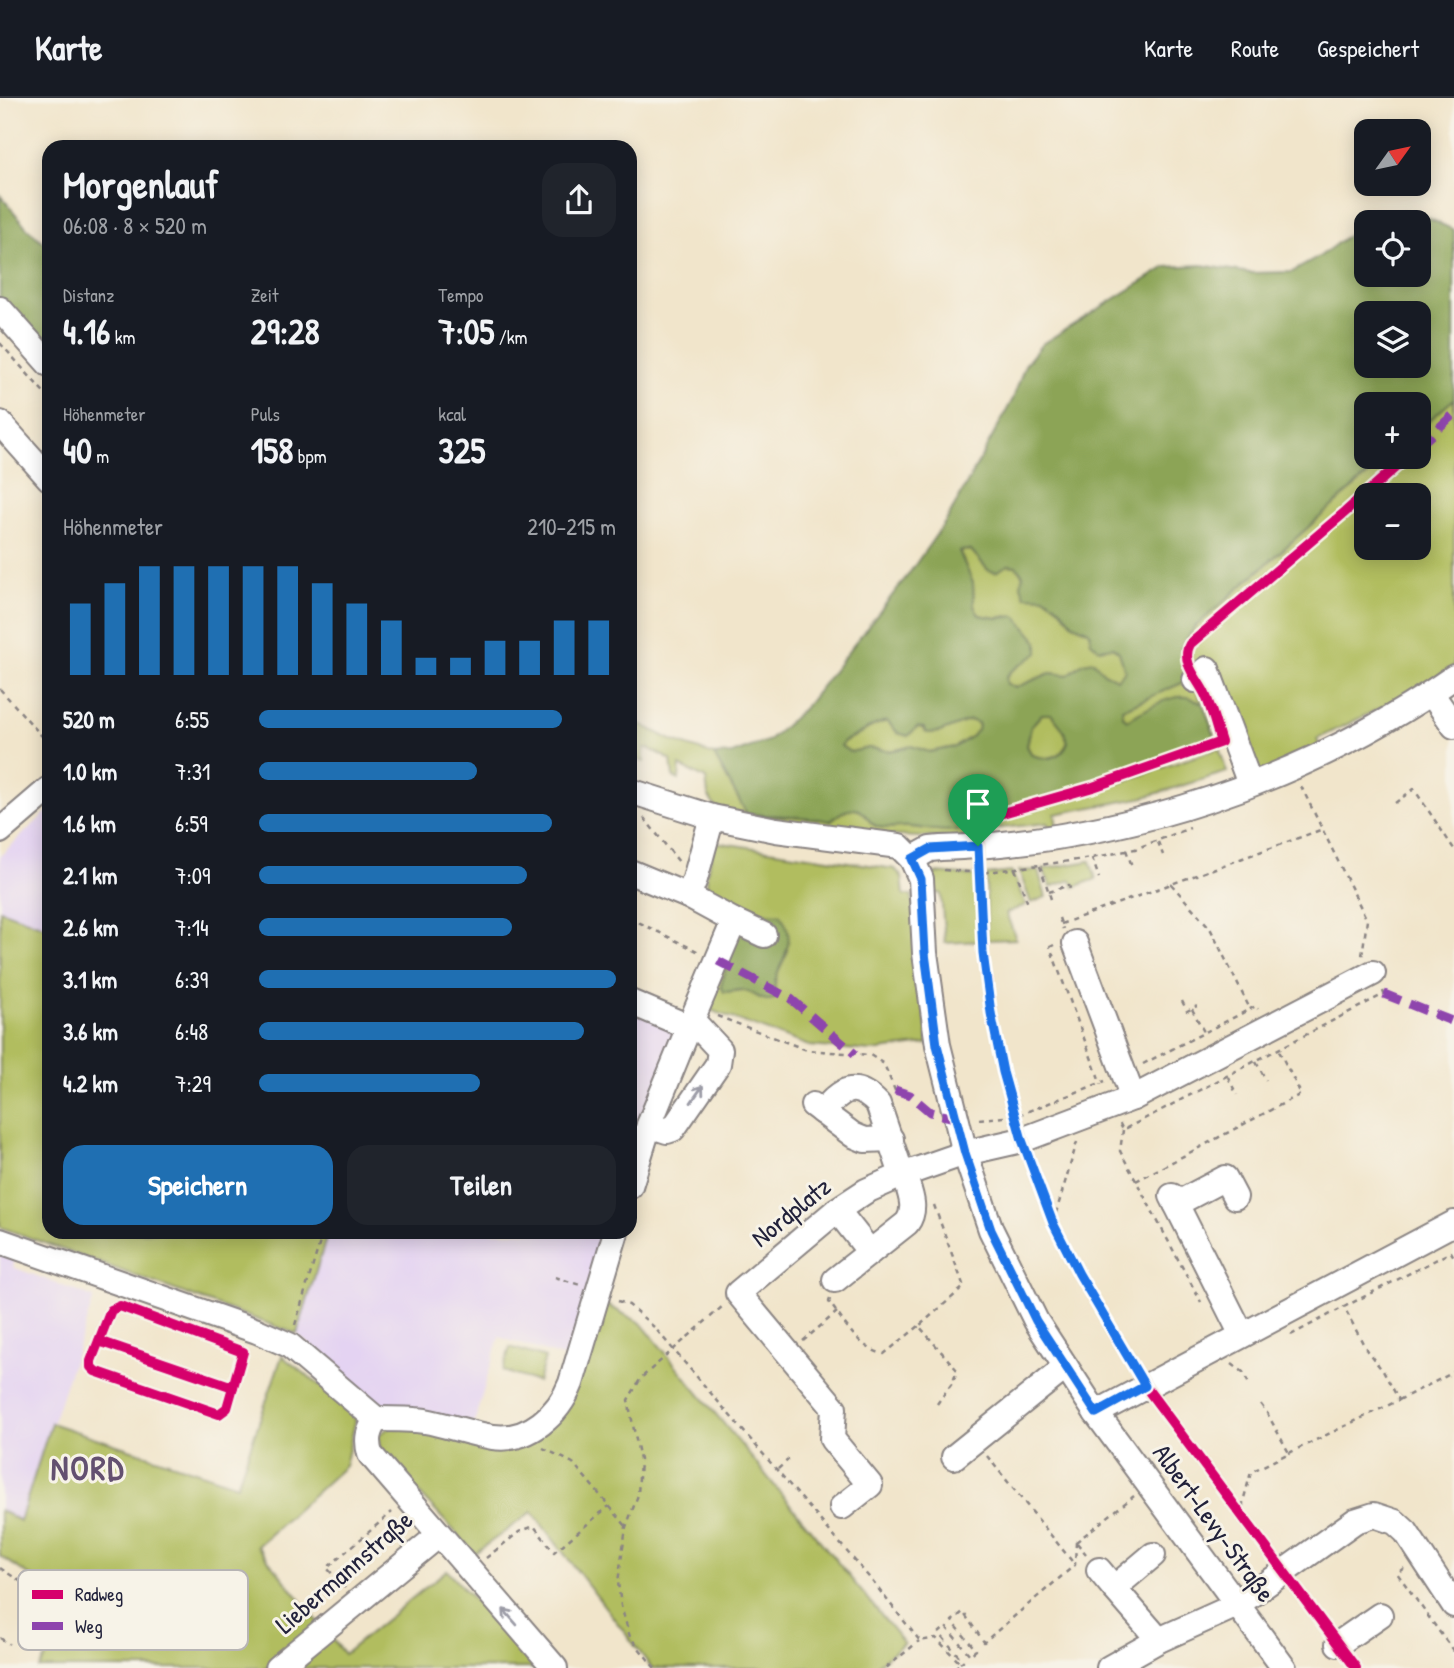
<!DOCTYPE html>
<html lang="de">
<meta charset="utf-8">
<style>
body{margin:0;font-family:"Patrick Hand",sans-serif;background:#20242c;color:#f1f3f6;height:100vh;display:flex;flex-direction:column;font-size:26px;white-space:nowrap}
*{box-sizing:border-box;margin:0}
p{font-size:23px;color:#9ea1a6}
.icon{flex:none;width:38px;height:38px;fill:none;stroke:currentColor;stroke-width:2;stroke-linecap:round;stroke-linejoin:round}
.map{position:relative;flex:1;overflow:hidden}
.drawer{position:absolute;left:42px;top:42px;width:595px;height:1099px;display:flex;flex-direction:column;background:#171b24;border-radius:21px;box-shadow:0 4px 18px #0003}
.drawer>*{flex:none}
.needle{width:46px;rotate:57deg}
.tools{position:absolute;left:1354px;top:21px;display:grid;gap:14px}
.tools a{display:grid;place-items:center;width:77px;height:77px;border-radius:14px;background:#171b24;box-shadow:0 4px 18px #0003;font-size:35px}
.pin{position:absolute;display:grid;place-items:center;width:60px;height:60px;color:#fff;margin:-72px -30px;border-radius:50% 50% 50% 0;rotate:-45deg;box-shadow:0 0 7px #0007}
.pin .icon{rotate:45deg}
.round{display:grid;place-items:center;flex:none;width:74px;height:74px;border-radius:21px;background:#20242c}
.summary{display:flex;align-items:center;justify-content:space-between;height:119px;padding:0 21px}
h1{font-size:38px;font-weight:800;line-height:52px}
.stats{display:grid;grid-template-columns:repeat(3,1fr);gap:10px;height:119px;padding:7px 21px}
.stats div{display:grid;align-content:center}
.stats b{font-size:35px;font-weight:800}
.stats small{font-size:19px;font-weight:400}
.stats p{font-size:19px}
.chart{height:196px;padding:14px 21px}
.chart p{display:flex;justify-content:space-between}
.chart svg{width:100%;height:126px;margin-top:7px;stroke:#1f6fb2;stroke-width:6}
.button{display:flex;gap:14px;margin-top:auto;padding:14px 21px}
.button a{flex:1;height:80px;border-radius:21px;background:#1f6fb2;color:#fff;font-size:28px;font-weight:800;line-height:80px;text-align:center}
.button a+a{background:#20242c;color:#f1f3f6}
ul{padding:0 21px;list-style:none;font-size:23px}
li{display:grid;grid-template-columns:112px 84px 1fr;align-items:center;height:52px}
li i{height:18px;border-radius:9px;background:#1f6fb2}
header{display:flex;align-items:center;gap:42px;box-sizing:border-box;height:98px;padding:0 35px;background:#171b24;border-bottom:2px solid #363941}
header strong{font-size:33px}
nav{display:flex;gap:38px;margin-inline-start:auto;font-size:24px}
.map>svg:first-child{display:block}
.built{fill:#e4d3f2}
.green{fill:#b1bd5f;stroke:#6a704d;stroke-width:2;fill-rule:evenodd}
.forest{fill:#8ca456;stroke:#576348;stroke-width:2;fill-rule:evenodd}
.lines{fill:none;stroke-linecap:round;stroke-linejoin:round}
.minor-casing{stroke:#8a8483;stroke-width:28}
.path{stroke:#8a8483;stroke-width:2.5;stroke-dasharray:5 5;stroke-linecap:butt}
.minor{stroke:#fff;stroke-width:24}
.quiet{stroke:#8e44ad;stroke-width:9;stroke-dasharray:18 9;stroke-linecap:butt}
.cycleway-casing{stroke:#f7f3e8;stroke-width:15}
.cycleway{stroke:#d6006c;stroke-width:10}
.oneway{stroke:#9c9ca7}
.route-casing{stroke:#fff;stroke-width:14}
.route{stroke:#1a73e8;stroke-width:9}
.labels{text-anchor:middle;stroke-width:6;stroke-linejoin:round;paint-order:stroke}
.street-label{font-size:26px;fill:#22223b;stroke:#f7f3e8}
.district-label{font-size:33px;font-weight:bold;letter-spacing:2px;fill:#635070;stroke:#f7f3e8}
.key{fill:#f7f3e8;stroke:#b7b4b4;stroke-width:2}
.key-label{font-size:19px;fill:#22223b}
</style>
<header>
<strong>Karte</strong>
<nav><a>Karte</a><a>Route</a><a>Gespeichert</a></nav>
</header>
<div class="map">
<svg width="1454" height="1570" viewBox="0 0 1454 1570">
<rect width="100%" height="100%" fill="#f7f3e8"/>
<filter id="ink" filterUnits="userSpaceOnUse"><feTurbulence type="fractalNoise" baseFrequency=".0143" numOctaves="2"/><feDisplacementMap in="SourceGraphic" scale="14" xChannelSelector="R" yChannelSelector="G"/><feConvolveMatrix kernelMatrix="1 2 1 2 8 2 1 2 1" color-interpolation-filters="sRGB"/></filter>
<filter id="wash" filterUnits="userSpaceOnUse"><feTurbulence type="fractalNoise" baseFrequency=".00686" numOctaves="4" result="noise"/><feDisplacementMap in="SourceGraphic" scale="28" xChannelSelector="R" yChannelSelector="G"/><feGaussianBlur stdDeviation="1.57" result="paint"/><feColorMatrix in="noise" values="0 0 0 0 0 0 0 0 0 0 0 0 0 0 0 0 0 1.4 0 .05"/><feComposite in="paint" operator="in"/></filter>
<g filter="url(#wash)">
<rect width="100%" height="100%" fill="#f1e5cb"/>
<!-- built -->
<g class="built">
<path d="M49,712V830L0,812V758Z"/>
<path d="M630,910L674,929L676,941L630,1066Z"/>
<path d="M328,1134H609L571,1262L499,1239L474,1325L381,1306L364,1295L297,1236Z"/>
<path d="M0,1156L15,1161L13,1169L94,1200L20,1424L0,1412Z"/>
</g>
<!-- green -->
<g class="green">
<path d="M1454,301V568L1401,600L1317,641L1320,649L1263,675L1253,670L1211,562L1187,572L1203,606L1188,600L1156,607L1127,622L1122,618V611L1182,585L1186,572L1181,550L1195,529L1388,359H1419V331ZM1367,397H1419V450H1367Z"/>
<path d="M971,452L988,471L995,474L1008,467L1016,468L1023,478L1045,499L1059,509L1073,526L1090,533L1119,554L1125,573L1117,582L1083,565L1068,577L1050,575L1015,590L1007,586L1006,580L1010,574L1008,518L998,520L979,517L974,508L973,485L959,453Z"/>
<path d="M1042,616H1051L1063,631L1068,644C1061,660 1048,663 1032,657L1027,648L1031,628Z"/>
<path d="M631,621L673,643L714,657L747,716L780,719L804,717L830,723C837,718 844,711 854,711C867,711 867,727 878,729C889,731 901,728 911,729C934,731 961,739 979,721L974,739C888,743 799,728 715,709L708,697L706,681L680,668L679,682L673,679L671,662L648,650L644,651V664L637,661L630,638L635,639L641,635Z"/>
<path d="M970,622L978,625L979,630L972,638L955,649L929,654L911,648L890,653L869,650L850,654L841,648L844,643C860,638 868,627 888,623L898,635L920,628L927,635L940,634Z"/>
<path d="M1219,650L1227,674L1145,699L1055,716L1057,730L1051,731L1047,725L993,731L987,739H981L985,729L996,722L1093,694Z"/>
<path d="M715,744L895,771L902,779L904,797H912L928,946L871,953L809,948L710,912L706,906L731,841V894C743,891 751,894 761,901L775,895V880L788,853L759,815L752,812H729L707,789V774Z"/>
<path d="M1090,763L1096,781L1074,789L1071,782L1051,789L1043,771Z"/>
<path d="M1038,772L1046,799L1031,805L1019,773Z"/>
<path d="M1012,774L1026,807L1006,815L1016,841L987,842L986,777Z"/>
<path d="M934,775L977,778L980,843L945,845L941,795L930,796Z"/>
<path d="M0,812L49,830V1134H328L297,1236L0,1129Z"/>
<path d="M605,1206L641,1225L904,1545L873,1570H652L532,1414L475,1455L381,1355L378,1337L392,1328L536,1338Z"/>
<path d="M510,1249L545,1260L538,1284L503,1273Z"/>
<path d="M282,1258L357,1316L345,1368L257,1448L344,1556L447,1472L535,1570H39L77,1509L0,1458V1412L20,1423L51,1325L237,1387Z"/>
</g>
<!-- forest -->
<g class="forest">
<path d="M0,97L27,130L49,149V266L0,211Z"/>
<path d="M1405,113L1421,117L1454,132V301L1419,331V306H1367V359H1388L1195,529L1181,550L1186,572L1182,585L1122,611L1123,618L1127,622C1144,613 1168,596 1187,599C1192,600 1198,604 1203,606L1216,641L1083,689L1001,712L979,711V721C961,740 934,731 911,729C901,728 889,731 879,729C867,727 867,711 854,711C844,711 837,718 830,723C802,717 775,718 747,716L714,657L732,656L770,642L806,608L908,477L948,420L1013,301L1025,267L1042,246L1166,169L1202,167L1250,175L1292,174L1319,159L1377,115ZM1367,124H1419V177H1367ZM1367,215H1419V268H1367ZM971,452L988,472L996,474L1008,467L1016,468L1023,477L1021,487L1025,498L1045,499L1059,509L1073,526L1089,533L1091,544L1099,551L1113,549L1119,554L1125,573L1117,581L1104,575L1094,563L1083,565L1068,577L1050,575L1015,590L1007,586L1006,579L1010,574L1038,555V544L1016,518L998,520L979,517L974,508L973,485L959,453ZM1042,616H1051L1063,631L1068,644C1062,660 1048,663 1032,657L1027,648L1031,628ZM970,622L978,625L979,629L972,638L955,649L929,654L911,648L890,653L869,650L850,654L841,648L844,643C860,638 868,627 887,623L898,635L908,638L917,629L924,630L927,635L940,634Z"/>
<path d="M748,811L759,815L780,816C805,852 767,869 776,900C763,907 756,894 742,892C736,892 730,894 724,894L721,888L742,813Z"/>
</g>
</g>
<g filter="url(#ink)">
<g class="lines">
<defs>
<g id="minor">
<path d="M0,211L49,266"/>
<path d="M0,325L49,380"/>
<path d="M1195,582L1207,571L1250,686"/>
<path d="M1431,595L1454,628"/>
<path d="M630,693L712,719L776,732L899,748L912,761L921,781L925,855L938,947L965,1055L991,1132L1036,1223L1096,1315L1284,1570"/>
<path d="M0,733L49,691"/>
<path d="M912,761L930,751L941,750C1122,744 1306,683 1454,579"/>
<path d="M630,774L688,798L695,781L712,719"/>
<path d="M734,823L764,837"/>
<path d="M1075,845L1133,1000"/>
<path d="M630,904L689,929L734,823L688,798"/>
<path d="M813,1007L853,1037L865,1042L891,1041"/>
<path d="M822,1014C841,992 854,981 878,1006L902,1077"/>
<path d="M649,1027L667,1033L673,1031L718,966L720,952L692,922"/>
<path d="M630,1088L649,1027L689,929"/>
<path d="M1172,1098L1242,1237"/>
<path d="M1176,1106L1225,1080L1235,1099"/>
<path d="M837,1112L870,1154"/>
<path d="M0,1143L257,1233L289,1247L376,1321"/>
<path d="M835,1182L907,1125C918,1110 909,1093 904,1076"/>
<path d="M1096,1315L1454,1125"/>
<path d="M376,1321C393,1321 409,1321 425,1323C448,1327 470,1336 493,1339C529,1344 559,1316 571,1285L616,1134"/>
<path d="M376,1321C368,1334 366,1341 370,1356L555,1570"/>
<path d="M954,1359L1066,1269"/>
<path d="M842,1409L870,1387L832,1341L834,1310L738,1195L837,1112L866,1093L902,1077L965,1055L1022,1042L1133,1000L1373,875"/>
<path d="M1153,1457L1114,1490L1159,1542"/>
<path d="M1099,1472L1114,1490"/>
<path d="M1338,1546L1380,1517"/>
<path d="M277,1570L439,1437"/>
<path d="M1109,1570L1159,1542L1237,1507L1355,1423L1374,1417L1395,1424L1406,1434L1454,1507"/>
</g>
</defs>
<!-- minor casing -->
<use href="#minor" class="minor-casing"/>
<!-- path -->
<g class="path">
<path d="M0,245L49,300"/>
<path d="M0,591L49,646"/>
<path d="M1301,688L1367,822L1362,858"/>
<path d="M1395,705L1414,691L1454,751"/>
<path d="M644,720L679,764"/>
<path d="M981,727L992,718L1093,689L1215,646"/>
<path d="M1158,744L1163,757"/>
<path d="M1126,752L1132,768"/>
<path d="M1092,760L1099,780"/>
<path d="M980,768C982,797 981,826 983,854C987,913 1004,967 1017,1024"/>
<path d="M1040,768L1051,801"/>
<path d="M1015,771L1028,806"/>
<path d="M944,772L980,775L1092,760L1135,751L1190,730"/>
<path d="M1171,786L1210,830L1250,911"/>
<path d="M1049,794L1069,787L1070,791"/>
<path d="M630,820L699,854"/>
<path d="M1059,820L1063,831"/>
<path d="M1061,826L1323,731"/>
<path d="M1054,847L1050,849L1101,986"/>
<path d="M1182,903L1187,913L1197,908"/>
<path d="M1192,911L1204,934"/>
<path d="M717,918L807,952L870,957L884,966L896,995"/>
<path d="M1256,964L1266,982"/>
<path d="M1143,966L1256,908L1258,911"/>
<path d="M1228,979L1237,997"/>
<path d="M979,1021L1016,1018L1105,983"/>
<path d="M1120,1026L1123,1032L1384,896L1383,893"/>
<path d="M1123,1032L1120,1053L1201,1204"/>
<path d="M1028,1060C1053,1136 1095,1203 1136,1272"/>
<path d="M1136,1083L1301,996L1278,951"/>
<path d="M934,1107L964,1189L919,1228L957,1272L953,1284L937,1306"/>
<path d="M1053,1125L1077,1044"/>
<path d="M555,1179L580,1187"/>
<path d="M830,1201L829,1204C844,1223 858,1251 884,1256L919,1228"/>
<path d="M618,1203L629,1207L654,1229L868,1478L920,1543L936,1540L960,1565L955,1570"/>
<path d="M295,1227L323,1134"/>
<path d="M1291,1237L1344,1209"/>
<path d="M803,1243L837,1214"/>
<path d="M1232,1266L1243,1274L1250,1288"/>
<path d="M1399,1302L1454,1274"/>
<path d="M1157,1304L1272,1458"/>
<path d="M543,1350L573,1365L626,1428"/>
<path d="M1289,1355L1399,1302L1383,1273L1367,1253L1344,1209L1451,1154L1454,1159"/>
<path d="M987,1358L1075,1467"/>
<path d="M778,1371L790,1360"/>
<path d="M1243,1419V1404L1251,1374L1289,1355L1267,1315L1259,1304"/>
<path d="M1076,1444L1134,1398"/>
<path d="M1077,1445L1086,1456"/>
<path d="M486,1460L519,1434L534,1428L554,1454L609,1408"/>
<path d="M0,1470L40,1496"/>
<path d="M1404,1470L1397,1475L1454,1554"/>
<path d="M1295,1489L1327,1531"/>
<path d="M345,1490L327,1470L392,1414"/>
<path d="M0,1540L9,1546"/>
<path d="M1350,1562L1356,1570"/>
<path d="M960,1565L963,1563L939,1535L946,1529L970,1557L976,1552L952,1523L963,1514L984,1544L1075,1467L1076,1444"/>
<path d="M655,1570L630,1539L621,1508L618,1484L626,1429L638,1397L640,1362L628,1302L641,1280L723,1208"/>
<path d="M886,1570L919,1543"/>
</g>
<!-- minor -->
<use href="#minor" class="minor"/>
<!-- quiet -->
<g class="quiet">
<path d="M1419,348L1454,316"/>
<path d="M956,709L968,717"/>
<path d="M718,863L791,901L855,956"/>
<path d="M1384,896L1454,924"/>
<path d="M895,992L910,997L930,1014L955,1020"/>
</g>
<defs>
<g id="cycleway">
<path d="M120,1208L243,1254L227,1310L219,1316L95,1273L91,1269V1263L111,1212Z"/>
<path d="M99,1243L233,1289"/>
<path d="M1356,1570L1145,1288L1079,1176L1053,1125L1022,1042L1003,974L991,915L983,855L978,739L982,726L992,718L1093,689L1221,644C1216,629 1212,611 1205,596C1198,581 1180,564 1190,546L1344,415L1407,359"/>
</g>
</defs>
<!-- cycleway casing -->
<use href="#cycleway" class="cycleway-casing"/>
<!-- cycleway -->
<use href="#cycleway" class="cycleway"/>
</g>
<!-- one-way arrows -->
<defs><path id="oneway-shaft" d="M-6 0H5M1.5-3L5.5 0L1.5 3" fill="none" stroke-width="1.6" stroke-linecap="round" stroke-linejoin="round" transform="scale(1.75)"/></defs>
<g class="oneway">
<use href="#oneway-shaft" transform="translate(697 996) rotate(-55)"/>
<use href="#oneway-shaft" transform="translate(510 1519) rotate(-131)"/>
</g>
</g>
<g class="lines" filter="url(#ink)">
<defs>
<path id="route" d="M978,748L983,855L991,915L1003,974L1022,1042L1053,1125L1079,1176L1145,1288L1096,1315L1036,1223L991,1132L965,1055L937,947L925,855L921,781L912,761L930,751Z"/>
</defs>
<!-- route casing -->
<use href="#route" class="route-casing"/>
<!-- route -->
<use href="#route" class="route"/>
</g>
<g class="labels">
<!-- street labels -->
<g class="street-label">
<text transform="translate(791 1114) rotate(-39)" y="9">Nordplatz</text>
<text transform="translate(1214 1425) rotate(54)" y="9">Albert-Levy-Straße</text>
<text transform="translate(344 1474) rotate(-41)" y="9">Liebermannstraße</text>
</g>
<!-- district labels -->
<g class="district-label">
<text x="88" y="1382">NORD</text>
</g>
</g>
<!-- legend -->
<rect x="18" y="1472" width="230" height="80" rx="10" class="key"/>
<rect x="32" y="1492" width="31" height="9" fill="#d6006c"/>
<rect x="32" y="1524" width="31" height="8" fill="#8e44ad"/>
<g class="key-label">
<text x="75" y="1503">Radweg</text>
<text x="75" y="1535">Weg</text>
</g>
</svg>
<div class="tools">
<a><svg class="needle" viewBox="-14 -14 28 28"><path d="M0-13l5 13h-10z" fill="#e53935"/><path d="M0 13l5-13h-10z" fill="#9ea1a6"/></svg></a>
<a><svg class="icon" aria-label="locate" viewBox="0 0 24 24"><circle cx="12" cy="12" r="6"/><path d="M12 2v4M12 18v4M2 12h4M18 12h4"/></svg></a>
<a><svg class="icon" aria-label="layers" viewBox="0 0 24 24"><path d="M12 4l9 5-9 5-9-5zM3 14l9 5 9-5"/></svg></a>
<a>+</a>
<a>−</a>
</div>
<div class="pin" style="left:978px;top:748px;background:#1e9e55"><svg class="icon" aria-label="arrive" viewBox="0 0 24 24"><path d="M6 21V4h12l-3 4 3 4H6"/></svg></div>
<section class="drawer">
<div class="summary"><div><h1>Morgenlauf</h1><p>06:08 · 8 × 520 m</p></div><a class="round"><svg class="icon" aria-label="share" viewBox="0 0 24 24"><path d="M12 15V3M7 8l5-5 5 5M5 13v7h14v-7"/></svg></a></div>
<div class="stats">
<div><p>Distanz</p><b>4.16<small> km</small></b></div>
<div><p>Zeit</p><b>29:28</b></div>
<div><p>Tempo</p><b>7:05<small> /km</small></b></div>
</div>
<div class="stats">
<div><p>Höhenmeter</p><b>40<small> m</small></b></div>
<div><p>Puls</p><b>158<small> bpm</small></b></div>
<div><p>kcal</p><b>325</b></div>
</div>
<div class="chart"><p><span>Höhenmeter</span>210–215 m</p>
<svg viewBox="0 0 160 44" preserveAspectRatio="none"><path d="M5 44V19M15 44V12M25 44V6M35 44V6M45 44V6M55 44V6M65 44V6M75 44V12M85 44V19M95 44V25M105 44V38M115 44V38M125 44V32M135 44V32M145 44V25M155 44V25"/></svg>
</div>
<ul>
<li><b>520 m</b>6:55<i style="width:85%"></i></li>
<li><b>1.0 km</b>7:31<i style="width:61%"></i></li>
<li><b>1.6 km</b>6:59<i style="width:82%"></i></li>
<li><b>2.1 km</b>7:09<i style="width:75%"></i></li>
<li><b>2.6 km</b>7:14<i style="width:71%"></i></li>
<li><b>3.1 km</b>6:39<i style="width:100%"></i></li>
<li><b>3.6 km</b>6:48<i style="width:91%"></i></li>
<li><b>4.2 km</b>7:29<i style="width:62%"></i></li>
</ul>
<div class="button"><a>Speichern</a><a>Teilen</a></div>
</section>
</div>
